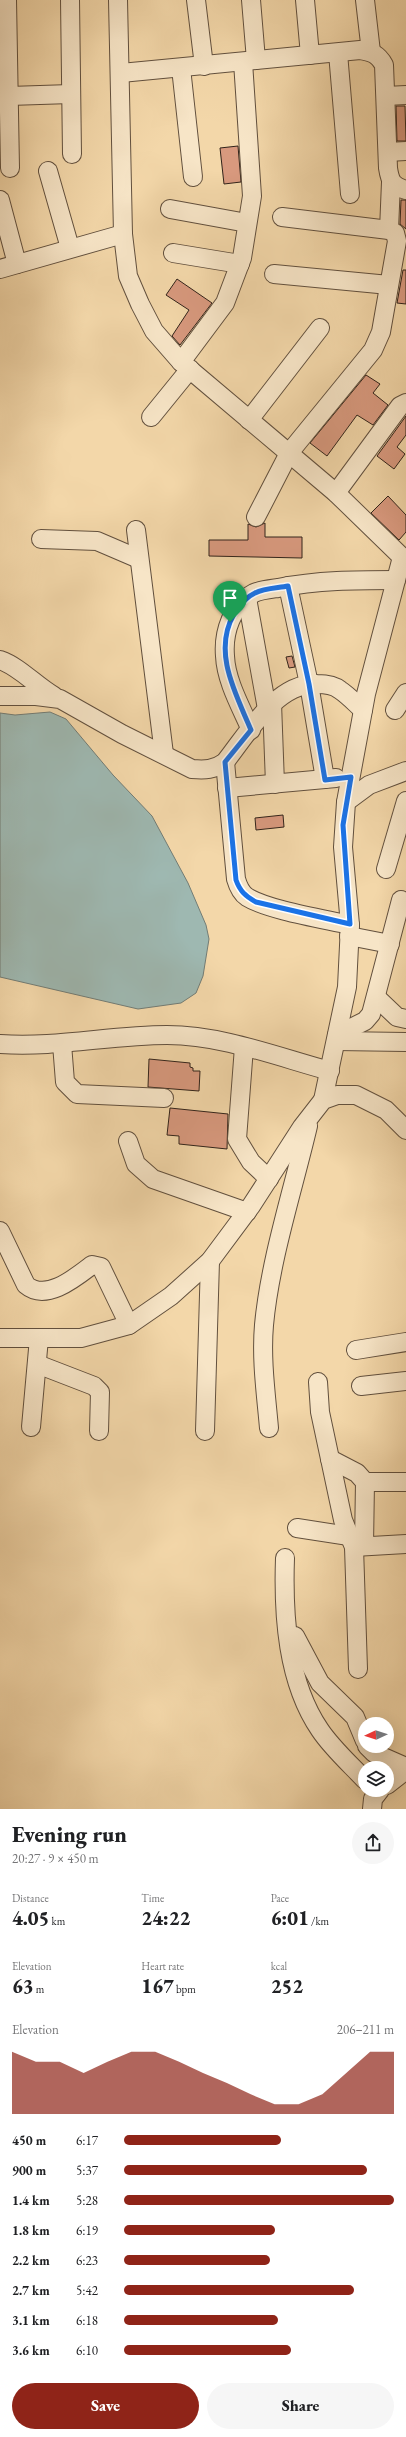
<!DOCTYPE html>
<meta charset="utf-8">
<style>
body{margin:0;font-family:"EB Garamond",serif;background:#f6f6f6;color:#202124;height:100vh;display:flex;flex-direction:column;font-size:15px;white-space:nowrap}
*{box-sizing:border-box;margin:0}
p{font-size:13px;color:#757577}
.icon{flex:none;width:22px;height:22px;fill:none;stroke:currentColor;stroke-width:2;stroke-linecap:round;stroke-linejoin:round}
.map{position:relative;height:1809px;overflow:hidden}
.panel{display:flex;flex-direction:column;background:#fff;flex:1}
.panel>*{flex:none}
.needle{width:26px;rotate:266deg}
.fabs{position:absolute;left:358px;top:1717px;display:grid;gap:8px}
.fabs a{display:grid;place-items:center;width:36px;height:36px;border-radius:50%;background:#fff;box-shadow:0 4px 16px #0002;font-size:20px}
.pin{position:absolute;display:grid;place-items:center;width:34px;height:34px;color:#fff;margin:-41px -17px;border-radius:50% 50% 50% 0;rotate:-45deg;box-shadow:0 0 4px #0007}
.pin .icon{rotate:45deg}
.round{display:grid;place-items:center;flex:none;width:42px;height:42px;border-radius:21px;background:#f6f6f6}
.headline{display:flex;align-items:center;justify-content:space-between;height:68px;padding:0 12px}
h1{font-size:22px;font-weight:800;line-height:30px}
.metrics{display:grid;grid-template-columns:repeat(3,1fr);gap:6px;height:68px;padding:4px 12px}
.metrics div{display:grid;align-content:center}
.metrics b{font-size:20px;font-weight:800}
.metrics small{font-size:11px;font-weight:400}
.metrics p{font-size:11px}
.chart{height:112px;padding:8px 12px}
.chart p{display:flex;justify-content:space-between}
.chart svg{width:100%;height:72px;margin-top:4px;fill:#8f2418;opacity:.7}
.action{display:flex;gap:8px;margin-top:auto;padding:8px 12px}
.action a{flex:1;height:46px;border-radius:24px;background:#8f2418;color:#fff;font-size:16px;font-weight:800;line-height:46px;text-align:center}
.action a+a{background:#f6f6f6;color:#202124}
ul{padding:0 12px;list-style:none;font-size:13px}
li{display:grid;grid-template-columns:64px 48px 1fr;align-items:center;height:30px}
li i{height:10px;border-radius:5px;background:#8f2418}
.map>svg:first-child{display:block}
.water{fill:#9eb8b1;stroke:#727c75}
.building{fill:#d8997e;stroke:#31231a}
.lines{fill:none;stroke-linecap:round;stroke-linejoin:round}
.minor-casing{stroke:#62503e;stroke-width:20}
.minor{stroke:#f7e5c7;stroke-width:18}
.route-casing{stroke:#fff;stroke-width:8}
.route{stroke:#1a73e8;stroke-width:5}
</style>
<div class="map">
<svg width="406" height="1809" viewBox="0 0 406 1809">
<rect width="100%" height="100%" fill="#f3d7a9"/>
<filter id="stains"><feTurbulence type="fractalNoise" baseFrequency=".005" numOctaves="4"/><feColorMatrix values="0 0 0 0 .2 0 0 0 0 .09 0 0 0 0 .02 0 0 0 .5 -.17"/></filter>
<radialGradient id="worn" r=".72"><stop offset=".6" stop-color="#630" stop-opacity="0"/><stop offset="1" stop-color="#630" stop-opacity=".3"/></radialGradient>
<!-- water -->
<path class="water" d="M50,712L66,719L113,775L152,816L188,883L206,925L209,939L203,976L196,993L181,1003L138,1009L0,977V713L15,715Z"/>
<!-- building -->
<g class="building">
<path d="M396,106H405L406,141H397Z"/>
<path d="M238,146L241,182L224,184L220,148Z"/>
<path d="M401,200H406V229L400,224Z"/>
<path d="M403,270H406V304L397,303Z"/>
<path d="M177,279L212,303L180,345L172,336L189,310L166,295Z"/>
<path d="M366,375L380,384L373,393L388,405L373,425L357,415L327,456L310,443Z"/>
<path d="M406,416V435L397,447L405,454L394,469L377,456Z"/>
<path d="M388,496L406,515V532L399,540L371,513Z"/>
<path d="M265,523V537H302V558L209,556V540H248V524L256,527Z"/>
<path d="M292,656L295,667L289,668L286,657Z"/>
<path d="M283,815L284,827L256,830L255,818Z"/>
<path d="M149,1059L190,1063V1067L193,1068V1071H200L199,1091L148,1087Z"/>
<path d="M170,1108L228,1114L227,1149L179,1144V1136L167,1135Z"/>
</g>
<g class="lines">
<defs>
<g id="minor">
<path d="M7,0L10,168"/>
<path d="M70,0L72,154"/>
<path d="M118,0L123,234L128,276L140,304L154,331L181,362L336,493L406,561"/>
<path d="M196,0L204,66"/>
<path d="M251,0L256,60"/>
<path d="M305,0L310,55"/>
<path d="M365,0L371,52"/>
<path d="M338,53L350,194"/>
<path d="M181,68L193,177"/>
<path d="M121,73L360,50C372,52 378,54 384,65L388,168C390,181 392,186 406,190"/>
<path d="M9,96L71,94"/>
<path d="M386,96L406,95"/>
<path d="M388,152L406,151"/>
<path d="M48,171L70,248"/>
<path d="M0,200L17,264"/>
<path d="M170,209L247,223"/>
<path d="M389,230L391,182"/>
<path d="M173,253L240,264"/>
<path d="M0,269L123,234"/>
<path d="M274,274L389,285"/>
<path d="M181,362L225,303L242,258L252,196L243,62"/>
<path d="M151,417L190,369"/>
<path d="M249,420L320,328"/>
<path d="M336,493L400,406L406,403"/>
<path d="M256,517L289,453L373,350L381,332L397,241L395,233L389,230L282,217"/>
<path d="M136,530L164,754"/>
<path d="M41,539L97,541L139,559"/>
<path d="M288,586L309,684L325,779"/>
<path d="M247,598L267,709"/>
<path d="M0,660C20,667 35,685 54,696"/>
<path d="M0,696H36L60,699L122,734L192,769C205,770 214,770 225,762C248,733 277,682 317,684C325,684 334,685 340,690C349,696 356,704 363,710"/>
<path d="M272,703L275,784"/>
<path d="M395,710L406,693"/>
<path d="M251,730C241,707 226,681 225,656C223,632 232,605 254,593C261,590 271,589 278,588C318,580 356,580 396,580"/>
<path d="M225,762L236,879C238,886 241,893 247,897C268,910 324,919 350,925"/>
<path d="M227,788L336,778"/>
<path d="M346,802L369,785L406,771"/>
<path d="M386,869L406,801"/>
<path d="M349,936L390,944"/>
<path d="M376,997L397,1017L406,1019"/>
<path d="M337,1035L365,1021L371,1014L401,900"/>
<path d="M336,1041L406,1042"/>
<path d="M0,1044C56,1048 111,1035 167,1035C222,1035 278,1057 330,1071"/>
<path d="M62,1044L65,1082L77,1094L164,1098"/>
<path d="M244,1047L237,1139L251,1162L269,1179"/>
<path d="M323,1100L347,987L350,925L343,847L346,802L366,694L402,557"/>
<path d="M128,1141L136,1164L153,1179L247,1212"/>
<path d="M0,1231L26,1285C46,1302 75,1278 92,1265L101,1267L129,1325"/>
<path d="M0,1338H81L129,1325L171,1296L210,1261L251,1206L302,1127L323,1100L337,1095H356L386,1110L406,1130"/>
<path d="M356,1350L406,1342"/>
<path d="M37,1364L94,1386L100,1392L99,1431"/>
<path d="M318,1382L320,1412L343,1520L354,1547L358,1669"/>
<path d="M361,1386L406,1381"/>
<path d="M31,1427L39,1338"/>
<path d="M269,1428C266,1394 261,1359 264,1325C270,1260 293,1190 308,1126"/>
<path d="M205,1431L210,1261"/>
<path d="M330,1459L357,1473L365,1482L364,1546"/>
<path d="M365,1482H406"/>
<path d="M297,1528L349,1536"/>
<path d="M354,1547L406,1544"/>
<path d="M285,1558C283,1615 287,1682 320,1730C332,1748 350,1764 365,1780"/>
<path d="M295,1636L320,1683L355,1717L365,1741"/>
<path d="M367,1746L374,1753L406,1767"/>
<path d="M387,1785L406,1770"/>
<path d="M372,1809L373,1799L380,1790"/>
</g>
</defs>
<!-- minor casing -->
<use href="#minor" class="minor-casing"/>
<!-- minor -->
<use href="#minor" class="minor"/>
</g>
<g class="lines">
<defs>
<path id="route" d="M288,586L309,684L325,780L351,777L343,825L350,924L256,902C245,896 240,891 236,880L225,762L251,730C236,694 212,652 234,614C239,606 246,597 255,593C264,588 278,588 288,586Z"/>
</defs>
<!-- route casing -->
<use href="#route" class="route-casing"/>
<!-- route -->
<use href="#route" class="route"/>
</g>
<rect width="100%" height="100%" filter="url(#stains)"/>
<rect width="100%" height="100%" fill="url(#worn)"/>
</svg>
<div class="fabs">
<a><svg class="needle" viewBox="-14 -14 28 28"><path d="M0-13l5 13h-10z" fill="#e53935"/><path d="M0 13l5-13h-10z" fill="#757577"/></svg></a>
<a><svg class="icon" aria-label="layers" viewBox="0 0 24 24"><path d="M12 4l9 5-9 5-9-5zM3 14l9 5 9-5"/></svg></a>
</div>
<div class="pin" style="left:230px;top:622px;background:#1e9e55"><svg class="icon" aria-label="arrive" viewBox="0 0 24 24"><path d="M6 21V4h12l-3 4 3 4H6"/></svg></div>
</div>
<section class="panel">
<div class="headline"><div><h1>Evening run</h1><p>20:27 · 9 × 450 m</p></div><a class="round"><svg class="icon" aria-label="share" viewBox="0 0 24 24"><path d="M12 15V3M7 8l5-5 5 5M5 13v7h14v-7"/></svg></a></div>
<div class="metrics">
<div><p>Distance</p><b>4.05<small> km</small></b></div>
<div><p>Time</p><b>24:22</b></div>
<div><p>Pace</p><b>6:01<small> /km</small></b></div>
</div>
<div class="metrics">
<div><p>Elevation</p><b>63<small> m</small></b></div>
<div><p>Heart rate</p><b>167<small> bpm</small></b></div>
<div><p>kcal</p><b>252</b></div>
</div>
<div class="chart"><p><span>Elevation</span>206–211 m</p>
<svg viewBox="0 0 160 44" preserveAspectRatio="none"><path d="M0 44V6L10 12L20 12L30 19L40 12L50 6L60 6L70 12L80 19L90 25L100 32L110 38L120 38L130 32L140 19L150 6L160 6V44z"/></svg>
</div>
<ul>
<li><b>450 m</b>6:17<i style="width:58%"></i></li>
<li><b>900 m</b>5:37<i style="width:90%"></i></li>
<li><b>1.4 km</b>5:28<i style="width:100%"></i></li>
<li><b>1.8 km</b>6:19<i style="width:56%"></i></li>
<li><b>2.2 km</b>6:23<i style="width:54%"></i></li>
<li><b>2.7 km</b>5:42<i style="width:85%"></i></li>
<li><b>3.1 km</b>6:18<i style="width:57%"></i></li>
<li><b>3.6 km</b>6:10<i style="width:62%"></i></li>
</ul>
<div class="action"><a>Save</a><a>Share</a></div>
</section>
